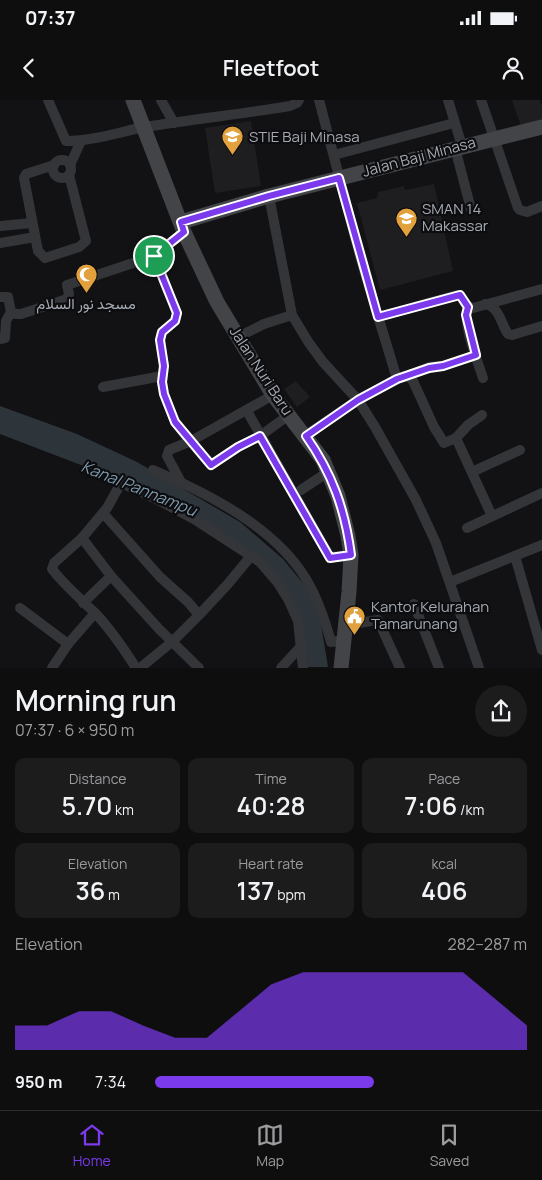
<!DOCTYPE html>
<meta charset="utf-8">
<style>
body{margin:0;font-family:Manrope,Vazirmatn,sans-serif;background:#1c1c1d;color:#f1f3f6;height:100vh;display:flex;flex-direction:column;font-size:19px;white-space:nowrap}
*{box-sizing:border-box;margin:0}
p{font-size:16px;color:#9b9c9e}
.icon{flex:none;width:28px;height:28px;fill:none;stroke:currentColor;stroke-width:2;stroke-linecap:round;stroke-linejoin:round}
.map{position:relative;height:568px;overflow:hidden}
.panel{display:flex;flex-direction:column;background:#0e0e0f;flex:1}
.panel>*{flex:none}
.pin{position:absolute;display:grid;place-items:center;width:42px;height:42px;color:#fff;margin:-21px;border:2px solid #fff;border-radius:50%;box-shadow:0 1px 5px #0007}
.round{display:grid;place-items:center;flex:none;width:52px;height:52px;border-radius:26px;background:#1c1c1d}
.headline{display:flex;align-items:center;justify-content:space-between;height:85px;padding:0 15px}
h1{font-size:28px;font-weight:600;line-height:38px}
.stats{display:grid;grid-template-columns:repeat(3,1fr);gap:8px;height:85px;padding:5px 15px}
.stats div{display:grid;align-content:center;border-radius:10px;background:#1c1c1d;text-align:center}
.stats b{font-size:25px;font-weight:600}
.stats small{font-size:14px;font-weight:400}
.stats p{font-size:14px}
.chart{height:140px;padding:10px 15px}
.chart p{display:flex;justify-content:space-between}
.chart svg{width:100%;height:90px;margin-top:5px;fill:#7c3aed;opacity:.7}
ul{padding:0 15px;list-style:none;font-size:16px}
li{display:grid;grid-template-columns:80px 60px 1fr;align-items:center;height:38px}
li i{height:12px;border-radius:6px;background:#7c3aed}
.status{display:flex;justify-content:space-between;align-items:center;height:35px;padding:0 25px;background:#0e0e0f;direction:ltr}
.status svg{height:14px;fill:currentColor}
header{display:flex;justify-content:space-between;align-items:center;height:65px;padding:0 15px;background:#0e0e0f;font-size:22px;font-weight:600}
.dock{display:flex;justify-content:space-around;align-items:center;height:70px;border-top:1px solid #2e2e2f;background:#0e0e0f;font-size:14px;color:#9b9c9e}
.dock a{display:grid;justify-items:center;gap:2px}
.dock .active{color:#7c3aed}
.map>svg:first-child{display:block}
.built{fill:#1e1e21}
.water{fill:#2d353b}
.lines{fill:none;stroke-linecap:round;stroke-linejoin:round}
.street{stroke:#343538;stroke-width:10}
.secondary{stroke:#424448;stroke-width:15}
.route-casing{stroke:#fff;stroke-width:10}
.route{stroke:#7c3aed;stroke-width:6}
.labels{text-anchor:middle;stroke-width:4.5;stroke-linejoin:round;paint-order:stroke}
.poi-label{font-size:15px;fill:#a5aab3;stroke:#0d0d0f;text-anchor:start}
.street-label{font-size:15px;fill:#a5aab3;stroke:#0d0d0f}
.water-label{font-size:16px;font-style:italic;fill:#7e99ac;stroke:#0d0d0f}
</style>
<div class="status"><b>07:37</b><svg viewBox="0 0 49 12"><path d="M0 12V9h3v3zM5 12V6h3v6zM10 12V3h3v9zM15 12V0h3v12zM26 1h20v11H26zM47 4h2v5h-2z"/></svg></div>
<header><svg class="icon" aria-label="back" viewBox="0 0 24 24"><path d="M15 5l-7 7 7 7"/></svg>Fleetfoot<svg class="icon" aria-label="person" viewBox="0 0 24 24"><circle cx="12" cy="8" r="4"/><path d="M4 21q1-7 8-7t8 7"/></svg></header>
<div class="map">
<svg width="542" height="568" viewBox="0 0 542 568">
<rect width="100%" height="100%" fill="#121214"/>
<!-- built -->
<g class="built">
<path d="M512,0H540L542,6V25L522,29Z"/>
<path d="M251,21L261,86L215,93L205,28Z"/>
<path d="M434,84L453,171L380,190L357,103L377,98L378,92L404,86L405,90Z"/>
<path d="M296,281L310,297L297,307L284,289Z"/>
</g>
<!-- water -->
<path class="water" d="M0,306L77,334L137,362L240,422L283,459L306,487L320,518L328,567H306L304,542L267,466L120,380L0,334Z"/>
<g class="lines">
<!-- street -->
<g class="street">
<path d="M48,0L66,41C93,41 119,32 145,27C194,19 242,14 290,6L297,3L299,0"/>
<path d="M161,0L174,23"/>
<path d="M448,0L462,46"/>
<path d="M481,0L518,108L520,110L527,112L542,106"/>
<path d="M455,48L471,109"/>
<path d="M334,55L454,23"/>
<circle cx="62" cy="69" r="9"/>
<path d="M54,65L26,74L24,78L38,151L45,158L79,147L86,141L69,75"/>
<path d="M70,65L81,41"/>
<path d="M269,96L292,215L309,243L323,262L358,300L375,327L416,400L436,443L479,568"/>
<path d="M0,126L32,123"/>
<path d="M184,132L154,156L177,213L175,221L162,232L160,240L164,266L162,282L164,294L175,322L185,335L211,365L238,347L260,336L289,315"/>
<path d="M0,143L35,137"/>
<path d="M0,197H8L11,212L16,214H21L67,199L69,194L67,185L154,156"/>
<path d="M485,204C499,206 501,224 508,234L512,235L542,226"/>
<path d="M467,207C464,230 476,256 483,278"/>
<path d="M378,217L457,195H460L466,205L473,208L542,189"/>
<path d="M238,237L264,224L292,215"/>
<path d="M0,239L5,238L6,221L11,212"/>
<path d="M408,276L429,267L443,266L476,255"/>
<path d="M397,279L408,276L413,281L434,327L444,343L456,338L468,325L482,315"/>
<path d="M103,287L162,276"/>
<path d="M247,311L330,457L351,455"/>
<path d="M305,336L358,300L397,279L361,160L319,0"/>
<path d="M456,338L492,416"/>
<path d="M153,370C207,393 275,427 306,479C318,499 325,520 331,542L344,540"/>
<path d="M472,372L520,350"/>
<path d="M181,382L167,356L169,350L191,341L273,295"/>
<path d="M301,390L328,372"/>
<path d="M103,413L160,477L188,502L199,515L227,485L251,456"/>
<path d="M467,428L542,393"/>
<path d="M82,438L111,476L159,529L199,568"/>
<path d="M515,456L542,550"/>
<path d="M450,482L542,445"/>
<path d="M83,503L111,476"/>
<path d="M414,504L439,568"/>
<path d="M20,508L68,544"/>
<path d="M346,525L378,520L400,568"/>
<path d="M52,568L68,544L95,513"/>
<path d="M136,568C124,549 111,530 96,514C81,499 65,486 52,469L54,463L82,438L107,408L121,383L156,399L194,419L260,462L278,483L288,499L298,521L303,568"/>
<path d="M140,568L173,541L199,515"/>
<path d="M281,568L302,545"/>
</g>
<!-- secondary -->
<g class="secondary">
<path d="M133,0L184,132L217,202L273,295L323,360L338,396L348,436L351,455L349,492L341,568"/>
<path d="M181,122L269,96L542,27"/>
</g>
</g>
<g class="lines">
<defs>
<path id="route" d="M339,78L378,217L460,195L468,207L466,215L476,255L443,266L429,268L397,279L358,300L306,336C332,373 345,409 351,455L330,458L260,336L238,347L211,365L175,322L164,294L162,282L164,266L160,240L162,232L175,221L177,213L154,156L184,132L181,122L269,96Z"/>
</defs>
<!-- route casing -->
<use href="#route" class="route-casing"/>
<!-- route -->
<use href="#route" class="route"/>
</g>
<!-- icons -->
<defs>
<symbol id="university-pin" viewBox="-11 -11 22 30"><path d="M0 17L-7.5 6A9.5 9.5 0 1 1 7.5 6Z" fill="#e2a13c" stroke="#0d0d0f"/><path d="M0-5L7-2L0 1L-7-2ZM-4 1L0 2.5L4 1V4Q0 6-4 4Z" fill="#fff"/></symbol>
<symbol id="school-pin" viewBox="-11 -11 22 30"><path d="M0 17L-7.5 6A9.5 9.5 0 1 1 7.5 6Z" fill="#e2a13c" stroke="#0d0d0f"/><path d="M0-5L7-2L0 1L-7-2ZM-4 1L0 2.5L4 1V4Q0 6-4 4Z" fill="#fff"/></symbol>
<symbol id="mosque-pin" viewBox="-11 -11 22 30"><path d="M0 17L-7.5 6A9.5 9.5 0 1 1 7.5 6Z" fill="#e2a13c" stroke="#0d0d0f"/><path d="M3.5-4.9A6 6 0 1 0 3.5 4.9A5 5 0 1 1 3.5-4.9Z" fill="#fff"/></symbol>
<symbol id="civic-pin" viewBox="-11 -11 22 30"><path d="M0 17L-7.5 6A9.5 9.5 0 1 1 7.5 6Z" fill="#e2a13c" stroke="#0d0d0f"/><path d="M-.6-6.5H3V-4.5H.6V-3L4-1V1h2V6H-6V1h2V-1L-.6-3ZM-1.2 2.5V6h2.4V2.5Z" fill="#fff"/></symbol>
</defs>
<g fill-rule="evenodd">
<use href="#university-pin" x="220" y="24" width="25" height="34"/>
<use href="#school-pin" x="394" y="106" width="25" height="34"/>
<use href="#mosque-pin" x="74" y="162" width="25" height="34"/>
<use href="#civic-pin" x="342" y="504" width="25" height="34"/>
</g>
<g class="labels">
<!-- poi labels -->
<g class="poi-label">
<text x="249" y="42">STIE Baji Minasa</text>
<text x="422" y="114">SMAN 14<tspan x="422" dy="17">Makassar</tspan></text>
<text x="86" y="209" text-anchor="middle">مسجد نور السلام</text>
<text x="371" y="512">Kantor Kelurahan<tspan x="371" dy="17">Tamarunang</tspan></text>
</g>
<!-- street labels -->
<g class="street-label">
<text transform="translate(419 57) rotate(-15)" y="5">Jalan Baji Minasa</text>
<text transform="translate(261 271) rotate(57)" y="5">Jalan Nuri Baru</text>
</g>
<!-- water labels -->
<g class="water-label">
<text transform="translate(139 388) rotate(22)" y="6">Kanal Pannampu</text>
</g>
</g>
</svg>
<div class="pin" style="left:154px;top:156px;background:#1e9e55"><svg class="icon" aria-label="arrive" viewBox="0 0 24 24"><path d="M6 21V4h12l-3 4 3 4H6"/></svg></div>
</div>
<section class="panel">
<div class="headline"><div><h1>Morning run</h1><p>07:37 · 6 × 950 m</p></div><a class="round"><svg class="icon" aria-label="share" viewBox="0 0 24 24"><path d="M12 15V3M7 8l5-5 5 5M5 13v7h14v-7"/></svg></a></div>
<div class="stats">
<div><p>Distance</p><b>5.70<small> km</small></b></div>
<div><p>Time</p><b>40:28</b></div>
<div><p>Pace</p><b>7:06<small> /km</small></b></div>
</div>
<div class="stats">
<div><p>Elevation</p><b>36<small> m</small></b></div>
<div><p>Heart rate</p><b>137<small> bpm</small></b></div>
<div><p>kcal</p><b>406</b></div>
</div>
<div class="chart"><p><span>Elevation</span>282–287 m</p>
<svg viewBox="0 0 160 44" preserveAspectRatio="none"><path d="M0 44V32L10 32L20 25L30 25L40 32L50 38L60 38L70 25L80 12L90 6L100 6L110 6L120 6L130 6L140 6L150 19L160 32V44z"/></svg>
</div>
<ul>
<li><b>950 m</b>7:34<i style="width:59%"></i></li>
</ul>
</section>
<nav class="dock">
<a class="active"><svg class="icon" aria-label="home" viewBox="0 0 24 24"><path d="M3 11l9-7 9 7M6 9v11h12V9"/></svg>Home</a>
<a><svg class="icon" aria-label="map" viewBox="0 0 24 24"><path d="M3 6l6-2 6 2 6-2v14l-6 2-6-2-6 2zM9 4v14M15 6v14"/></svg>Map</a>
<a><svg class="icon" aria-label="saved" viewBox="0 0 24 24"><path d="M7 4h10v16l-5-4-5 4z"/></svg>Saved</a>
</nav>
